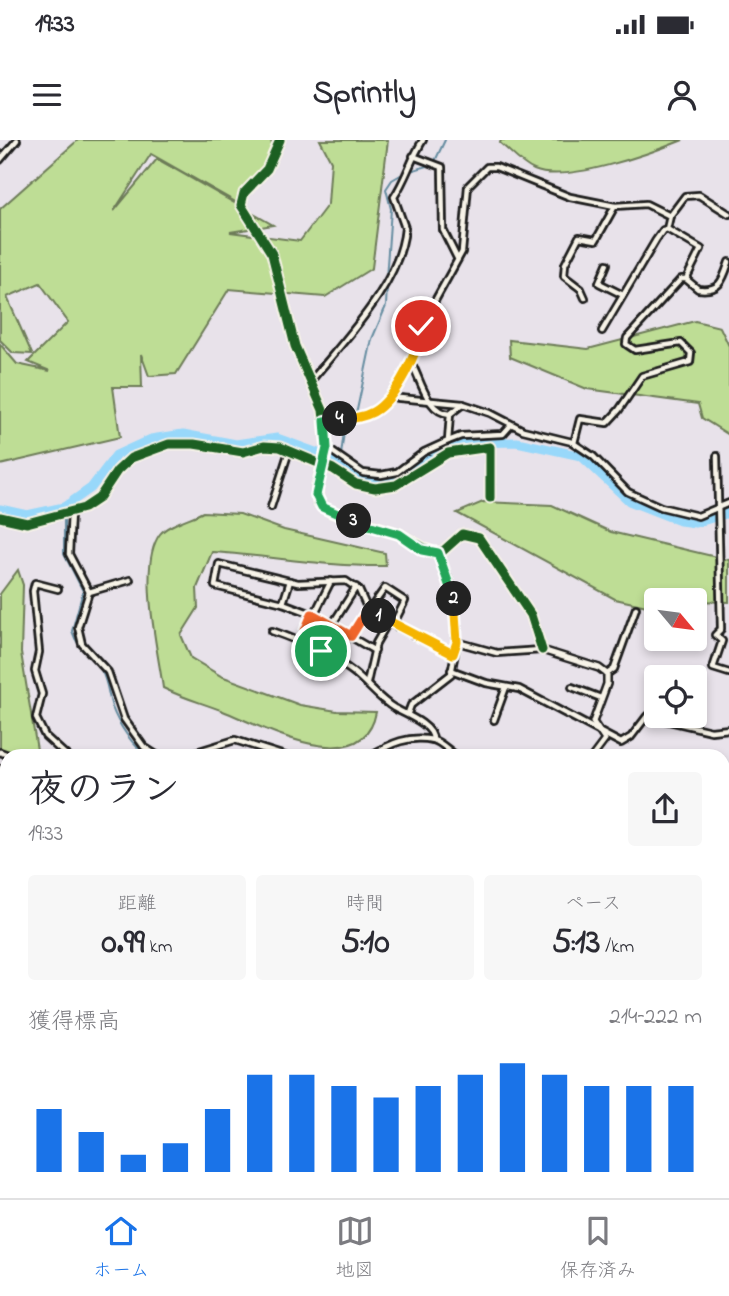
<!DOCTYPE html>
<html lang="ja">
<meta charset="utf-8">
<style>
body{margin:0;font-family:"Indie Flower","Klee One",sans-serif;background:#f7f7f7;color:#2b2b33;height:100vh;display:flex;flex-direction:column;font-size:26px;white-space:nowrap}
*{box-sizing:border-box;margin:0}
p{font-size:23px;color:#7c7c81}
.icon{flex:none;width:38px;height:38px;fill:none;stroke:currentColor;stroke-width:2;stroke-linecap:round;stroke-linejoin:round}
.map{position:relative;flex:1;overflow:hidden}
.panel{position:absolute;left:0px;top:609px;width:730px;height:450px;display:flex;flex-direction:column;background:#fff;border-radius:21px 21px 0 0;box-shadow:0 4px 10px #0003}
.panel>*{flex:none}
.needle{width:46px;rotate:119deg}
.tools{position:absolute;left:644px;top:448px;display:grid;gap:14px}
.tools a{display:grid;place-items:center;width:63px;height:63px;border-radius:7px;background:#fff;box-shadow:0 4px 10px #0003;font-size:35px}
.pin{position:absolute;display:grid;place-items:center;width:60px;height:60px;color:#fff;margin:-30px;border:4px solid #fff;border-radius:50%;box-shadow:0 2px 7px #0007}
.km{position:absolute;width:35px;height:35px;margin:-18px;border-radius:50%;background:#222;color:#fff;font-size:19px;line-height:35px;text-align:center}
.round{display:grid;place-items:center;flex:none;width:74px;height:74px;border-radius:7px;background:#f7f7f7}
.summary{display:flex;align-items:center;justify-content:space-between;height:119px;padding:0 28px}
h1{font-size:38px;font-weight:700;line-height:52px}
.figures{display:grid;grid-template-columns:repeat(3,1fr);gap:10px;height:119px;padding:7px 28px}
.figures div{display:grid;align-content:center;border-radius:7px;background:#f7f7f7;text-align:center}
.figures b{font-size:35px;font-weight:700}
.figures small{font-size:19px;font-weight:400}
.figures p{font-size:19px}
.chart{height:196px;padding:14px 28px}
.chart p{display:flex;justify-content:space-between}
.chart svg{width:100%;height:126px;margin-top:7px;stroke:#1a73e8;stroke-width:6}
.status{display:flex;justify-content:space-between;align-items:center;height:49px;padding:0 35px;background:#fff;direction:ltr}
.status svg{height:19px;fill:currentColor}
header{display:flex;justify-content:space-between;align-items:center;height:91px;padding:0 28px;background:#fff;font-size:32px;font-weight:700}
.dock{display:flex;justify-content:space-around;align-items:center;height:98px;border-top:2px solid #e1e1e2;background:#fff;font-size:19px;color:#7c7c81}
.dock a{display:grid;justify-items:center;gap:4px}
.dock .current{color:#1a73e8}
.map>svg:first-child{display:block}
.green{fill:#bedd95;stroke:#6d7c58;stroke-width:2}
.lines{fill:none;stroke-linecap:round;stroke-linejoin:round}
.stream{stroke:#668da1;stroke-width:2}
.river{stroke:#98d8fa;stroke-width:9}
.minor-casing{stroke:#1c1c1c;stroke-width:10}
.tertiary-casing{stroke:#1c1c1c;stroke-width:10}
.minor{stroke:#f7f3e8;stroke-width:4.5}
.tertiary{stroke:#f7f3e8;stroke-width:5}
.cycleway-casing{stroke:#f7f3e8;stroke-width:13}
.cycleway{stroke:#1b5e20;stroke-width:9}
.split-1-casing{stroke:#fff;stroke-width:14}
.split-2-casing{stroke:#fff;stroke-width:14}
.split-3-casing{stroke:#fff;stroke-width:14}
.split-4-casing{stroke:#fff;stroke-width:14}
.split-5-casing{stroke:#fff;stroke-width:14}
.split-1{stroke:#f0652b;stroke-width:9}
.split-2{stroke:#f5b400;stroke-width:9}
.split-3{stroke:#22a559;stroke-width:9}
.split-4{stroke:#22a559;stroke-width:9}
.split-5{stroke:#f5b400;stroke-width:9}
</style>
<div class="status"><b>19:33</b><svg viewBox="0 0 49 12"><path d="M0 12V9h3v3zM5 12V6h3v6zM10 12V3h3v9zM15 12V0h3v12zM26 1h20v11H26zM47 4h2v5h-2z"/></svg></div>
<header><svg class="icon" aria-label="menu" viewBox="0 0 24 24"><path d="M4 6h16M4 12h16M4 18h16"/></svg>Sprintly<svg class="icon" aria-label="person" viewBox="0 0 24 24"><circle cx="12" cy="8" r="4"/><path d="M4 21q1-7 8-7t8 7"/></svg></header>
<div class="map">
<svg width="729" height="1058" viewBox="0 0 729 1058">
<rect width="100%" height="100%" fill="#e8e2ea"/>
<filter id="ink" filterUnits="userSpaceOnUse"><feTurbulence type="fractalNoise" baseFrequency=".0143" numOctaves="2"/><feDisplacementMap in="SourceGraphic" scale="14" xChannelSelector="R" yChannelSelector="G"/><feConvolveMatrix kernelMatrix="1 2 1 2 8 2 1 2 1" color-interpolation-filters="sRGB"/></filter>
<g filter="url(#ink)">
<!-- green -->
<g class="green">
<path d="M78,0H271L274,18L241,65L151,14L114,71L157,19L273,85L230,92L300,101L328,64L331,21L320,0H388L372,128L325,157L229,149L176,234L149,236L141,214L142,247H113L120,297L0,325V204L17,224L50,231L28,222L68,182L40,143L7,157L32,214L13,213L0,200V69Z"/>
<path d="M501,0H683C651,13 566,44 534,30C522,25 510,11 500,3Z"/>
<path d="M695,181L720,187L729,206V295L702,278L698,264L587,249L510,217L509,200L588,209Z"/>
<path d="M483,362L552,365L611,392L729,420V462L656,460V468L615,459L457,373Z"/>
<path d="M203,372L240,374L284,390L385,413L386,426C328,427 271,416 212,412L197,448L198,468L181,495L191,518L221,536L300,565L337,571L376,572C363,642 261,586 223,571C203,563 183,558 163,548C158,511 137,424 160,394C168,384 192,378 203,372Z"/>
<path d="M18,430L23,445L21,513L38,616H7V624L0,612V454Z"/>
</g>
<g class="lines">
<!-- stream -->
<g class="stream">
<path d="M435,21L445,0"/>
<path d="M410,31L431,25"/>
<path d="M386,139L391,69L386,49L392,40L404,33"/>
<path d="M352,277L357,270L372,199L386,166L387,145"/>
<path d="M341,315L345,284L348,281"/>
<path d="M64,367V414L83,451L72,491C78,510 91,515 101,530C108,542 108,555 112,567C118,584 133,607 148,616"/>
<path d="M350,1052L351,1058"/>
</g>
<!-- river -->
<path class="river" d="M0,369L27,375L64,367L91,348L116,315L151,299L183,294L236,304L277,298L318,313L365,340L382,342L399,337L448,306L466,303L517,302L581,316L629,361L680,381L695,383L729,373"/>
<defs>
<g id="minor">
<path d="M413,16L442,27L443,90L457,118"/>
<path d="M0,20L17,0"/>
<path d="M607,124L599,143L621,154"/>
<path d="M686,139L698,149C720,152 723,140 729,122"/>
<path d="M585,158L581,149L564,136L565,124L579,97L596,100L615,66"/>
<path d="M602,191L656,100L663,90L667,89"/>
<path d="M411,222C421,240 427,273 450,274L463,264"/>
<path d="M311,241C345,199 400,144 405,88L394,57C406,39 411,19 423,0"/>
<path d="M389,257L463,264L490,273L523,290L572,302L593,316L628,352L661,367L698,376L729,363"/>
<path d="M325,281C340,279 356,280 369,274C394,264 420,211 421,186L462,112L468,46L487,27H496L570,57L615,66L646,64L670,76"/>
<path d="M448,301L461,296L503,294L511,285"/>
<path d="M574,303L580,279L607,283L619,270L642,236L690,222L691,213L681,203L635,210L626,204L627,198L681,139H686L701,109L667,89L670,76L685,56L699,55L729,74"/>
<path d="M327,308L363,333L381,335L397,332L424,312L448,301L450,274"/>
<path d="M717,316L721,489L715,495L722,501L713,528L729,533"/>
<path d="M271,367L289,311"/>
<path d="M71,372L69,414L89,452L78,487L82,504L108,532L124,579L144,607L158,616"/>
<path d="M0,377L27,383L84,368L99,358L117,331L131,318L169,304H194L243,312L264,306L280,307L333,329L356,344L375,348L396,345L448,313L490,307V358"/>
<path d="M58,449L35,443L33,451L39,512L35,531L42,554L36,578L45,596L67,616"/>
<path d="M89,452L130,440"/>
<path d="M283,463L290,441"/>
<path d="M332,485L356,447"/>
<path d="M272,491C301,501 328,513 353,532C367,543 379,559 394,568C405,574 434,585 433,600"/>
<path d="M351,496L385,448L405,461L393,485"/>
<path d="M301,501L331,441"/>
<path d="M457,502L497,513L542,510"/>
<path d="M375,511L312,474L283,463L215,446L219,424L298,443L346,441L359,450L368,470L388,482"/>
<path d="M451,530L486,543L519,549L621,603L631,597L647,576L711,591L729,589"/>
<path d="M607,534L614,529L636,468"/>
<path d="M367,543L376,503L388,482L453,514"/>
<path d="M572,547L601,558"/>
<path d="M408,573L411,565L451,534L457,502L453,451L438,413"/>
<path d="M494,580L506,547"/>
<path d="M183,616L235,600L285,616"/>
<path d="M370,616C391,603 409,595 433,600C440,601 450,612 457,616"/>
<path d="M0,697L7,701"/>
<path d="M0,723L7,727"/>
<path d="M0,750L7,754"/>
<path d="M0,778L7,782"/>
<path d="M0,807L7,811"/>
<path d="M0,850L7,836"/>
<path d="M0,862L7,866"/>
<path d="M0,886L7,889"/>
<path d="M0,912L7,915"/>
<path d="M0,928L7,932"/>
<path d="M0,972L7,959"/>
<path d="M1,1001L7,986"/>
<path d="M52,1052L55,1053"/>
<path d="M85,1052L102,1058"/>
<path d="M176,1052L184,1058"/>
<path d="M219,1052L227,1058"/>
<path d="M253,1052L255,1058"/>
<path d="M566,1052L571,1058"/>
<path d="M637,1052L675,1054L674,1058"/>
<path d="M22,1058L25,1052"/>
<path d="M70,1058L73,1052"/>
<path d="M118,1058L122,1052"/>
<path d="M150,1058L155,1052"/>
<path d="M208,1058L213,1052"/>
<path d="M558,1058L560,1052"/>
<path d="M627,1058L629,1052"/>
</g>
<g id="tertiary">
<path d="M280,0L267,29L244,53L241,65L272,114L295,206L323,270L327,308L317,345L318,363L331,372L399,394L433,413L443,411L462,394L479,398L531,475L542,510L599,528L607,534V544L593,582L605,600L593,616"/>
<path d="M0,612L11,616"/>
<path d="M0,629L7,641L0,664"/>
<path d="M0,836L7,840"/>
<path d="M723,867H729"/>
<path d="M505,1058L513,1052"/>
</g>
</defs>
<!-- minor casing -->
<use href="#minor" class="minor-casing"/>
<!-- tertiary casing -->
<use href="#tertiary" class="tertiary-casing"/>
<!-- minor -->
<use href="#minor" class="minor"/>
<!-- tertiary -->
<use href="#tertiary" class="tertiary"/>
<defs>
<g id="cycleway">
<path d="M280,0L267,29L244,53L241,65L272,114L295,206L323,270L327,308L317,345L318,363L331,372L399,394L433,413L443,411L462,394L479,398L531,475L542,510"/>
<path d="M0,377L27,383L84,368L99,358L117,331L131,318L169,304H194L243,312L264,306L280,307L333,329L356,344L375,348L396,345L448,313L490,307V358"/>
</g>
</defs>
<!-- cycleway casing -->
<use href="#cycleway" class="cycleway-casing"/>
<!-- cycleway -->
<use href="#cycleway" class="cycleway"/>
</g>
</g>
<g class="lines" filter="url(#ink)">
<defs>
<path id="split-1" d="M321,511L301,501L312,474L351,496L366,472L379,476"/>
<path id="split-2" d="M379,476L453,514L457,502L454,459"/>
<path id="split-3" d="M354,381L399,394L422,410L438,413L454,459"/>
<path id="split-4" d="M340,279L325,281L327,308L316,355L322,367L354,381"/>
<path id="split-5" d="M340,279C352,278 362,278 373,272C395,260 420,210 421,186"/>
</defs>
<!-- split-1 casing -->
<use href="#split-1" class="split-1-casing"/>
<!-- split-2 casing -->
<use href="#split-2" class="split-2-casing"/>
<!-- split-3 casing -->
<use href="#split-3" class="split-3-casing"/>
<!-- split-4 casing -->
<use href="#split-4" class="split-4-casing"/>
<!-- split-5 casing -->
<use href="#split-5" class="split-5-casing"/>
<!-- split-1 -->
<use href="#split-1" class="split-1"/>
<!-- split-2 -->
<use href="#split-2" class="split-2"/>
<!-- split-3 -->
<use href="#split-3" class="split-3"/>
<!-- split-4 -->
<use href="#split-4" class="split-4"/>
<!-- split-5 -->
<use href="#split-5" class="split-5"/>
</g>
</svg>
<div class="tools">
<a><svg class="needle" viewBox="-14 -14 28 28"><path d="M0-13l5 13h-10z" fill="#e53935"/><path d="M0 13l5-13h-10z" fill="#7c7c81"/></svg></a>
<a><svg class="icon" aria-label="locate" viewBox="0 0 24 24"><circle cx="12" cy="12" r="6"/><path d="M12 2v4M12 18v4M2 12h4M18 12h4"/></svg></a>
</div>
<div class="pin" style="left:321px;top:511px;background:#1e9e55"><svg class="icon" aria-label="arrive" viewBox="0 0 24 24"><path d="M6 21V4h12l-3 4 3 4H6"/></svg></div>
<div class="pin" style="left:421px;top:186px;background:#d93025"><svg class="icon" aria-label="check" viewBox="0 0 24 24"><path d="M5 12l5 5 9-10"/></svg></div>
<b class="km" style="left:379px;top:476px">1</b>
<b class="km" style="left:454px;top:459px">2</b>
<b class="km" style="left:354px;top:381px">3</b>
<b class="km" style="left:340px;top:279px">4</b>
<section class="panel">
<div class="summary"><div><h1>夜のラン</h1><p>19:33</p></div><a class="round"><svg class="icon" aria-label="share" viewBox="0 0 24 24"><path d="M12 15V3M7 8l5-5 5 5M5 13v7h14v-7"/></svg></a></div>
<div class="figures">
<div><p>距離</p><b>0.99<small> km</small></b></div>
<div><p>時間</p><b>5:10</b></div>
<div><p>ペース</p><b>5:13<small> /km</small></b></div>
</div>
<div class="chart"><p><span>獲得標高</span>214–222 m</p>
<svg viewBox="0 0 160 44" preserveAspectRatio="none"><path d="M5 44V22M15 44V30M25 44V38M35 44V34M45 44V22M55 44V10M65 44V10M75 44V14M85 44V18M95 44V14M105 44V10M115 44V6M125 44V10M135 44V14M145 44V14M155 44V14"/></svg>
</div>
</section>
</div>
<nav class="dock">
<a class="current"><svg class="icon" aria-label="home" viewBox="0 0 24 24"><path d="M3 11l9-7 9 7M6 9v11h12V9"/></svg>ホーム</a>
<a><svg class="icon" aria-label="map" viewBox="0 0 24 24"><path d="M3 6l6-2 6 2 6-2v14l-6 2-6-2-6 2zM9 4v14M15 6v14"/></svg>地図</a>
<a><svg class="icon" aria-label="saved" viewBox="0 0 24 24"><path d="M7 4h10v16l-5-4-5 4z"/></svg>保存済み</a>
</nav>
